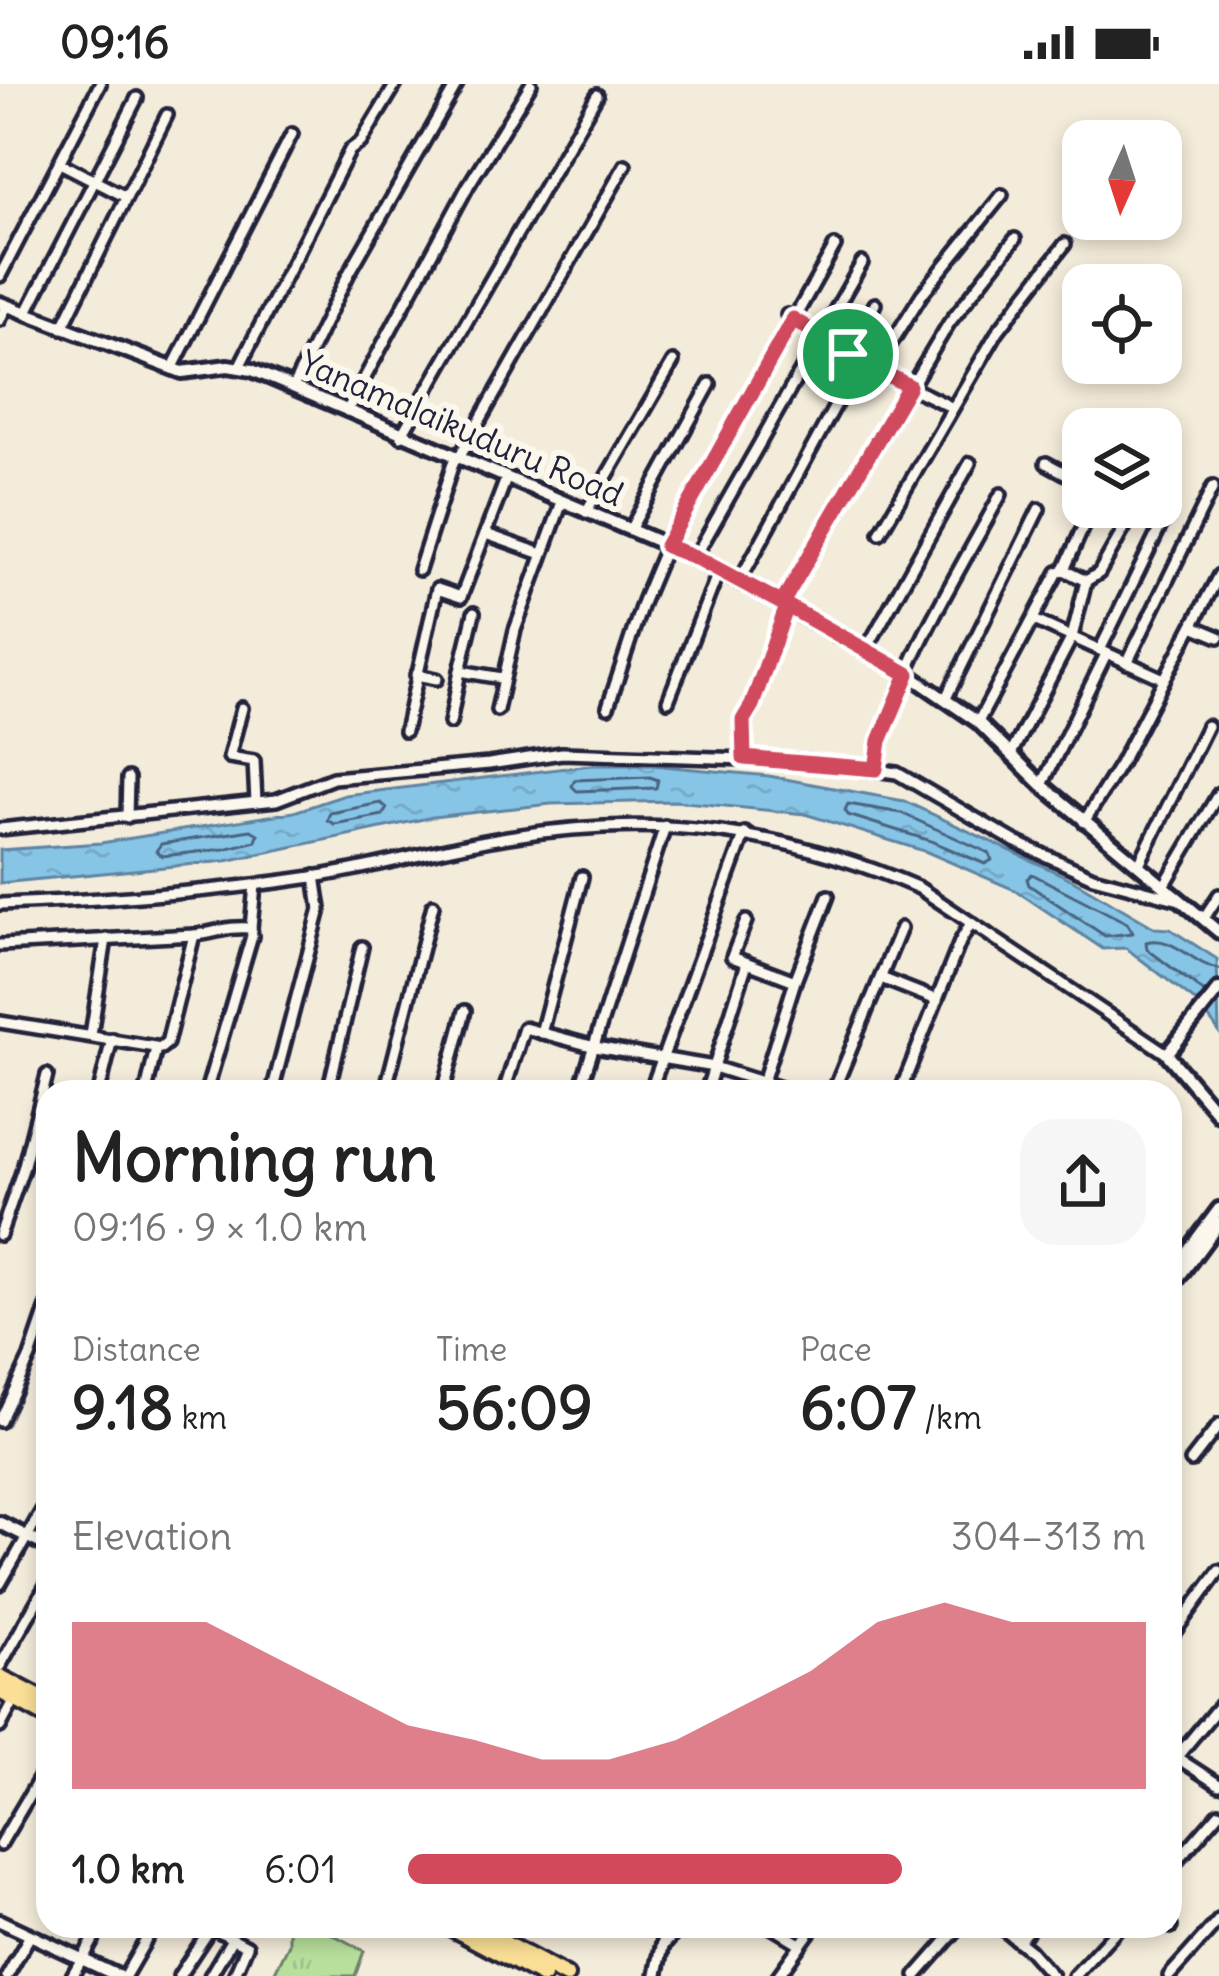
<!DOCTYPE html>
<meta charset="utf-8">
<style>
body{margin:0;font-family:Delius,sans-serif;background:#f6f6f6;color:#222;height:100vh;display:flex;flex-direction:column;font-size:45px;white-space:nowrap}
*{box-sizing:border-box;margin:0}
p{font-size:39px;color:#767676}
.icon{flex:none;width:66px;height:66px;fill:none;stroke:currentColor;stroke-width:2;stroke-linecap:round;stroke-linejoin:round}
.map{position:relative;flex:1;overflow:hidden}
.sheet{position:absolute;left:36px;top:996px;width:1146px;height:858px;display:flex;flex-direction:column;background:#fff;border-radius:36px;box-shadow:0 6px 18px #0003}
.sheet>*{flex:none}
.needle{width:78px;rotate:183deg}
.controls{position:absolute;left:1062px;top:36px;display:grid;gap:24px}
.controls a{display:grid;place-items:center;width:120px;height:120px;border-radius:24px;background:#fff;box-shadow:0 6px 18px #0003;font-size:60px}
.pin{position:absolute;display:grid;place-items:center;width:102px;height:102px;color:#fff;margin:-51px;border:6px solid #fff;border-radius:50%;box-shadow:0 3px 12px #0007}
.round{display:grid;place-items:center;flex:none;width:126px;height:126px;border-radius:36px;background:#f6f6f6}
.overview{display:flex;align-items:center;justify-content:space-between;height:204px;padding:0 36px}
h1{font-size:66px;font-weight:800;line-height:90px}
.metrics{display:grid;grid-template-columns:repeat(3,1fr);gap:18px;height:204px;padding:12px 36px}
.metrics div{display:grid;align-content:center}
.metrics b{font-size:60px;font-weight:800}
.metrics small{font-size:33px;font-weight:400}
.metrics p{font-size:33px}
.chart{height:336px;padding:24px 36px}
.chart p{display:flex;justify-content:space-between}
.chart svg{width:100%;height:216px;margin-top:12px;fill:#d1495b;opacity:.7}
ul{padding:0 36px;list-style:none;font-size:39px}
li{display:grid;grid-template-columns:192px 144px 1fr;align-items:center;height:90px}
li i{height:30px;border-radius:15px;background:#d1495b}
.status{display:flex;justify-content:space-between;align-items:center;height:84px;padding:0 60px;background:#fff;direction:ltr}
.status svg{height:33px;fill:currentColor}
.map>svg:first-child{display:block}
.grass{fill:url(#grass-tufts);stroke:#6d816c;stroke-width:3}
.water{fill:url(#water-ripples);stroke:#5f84a2;stroke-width:3}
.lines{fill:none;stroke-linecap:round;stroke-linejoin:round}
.shore{stroke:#4a6380;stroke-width:3}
.minor-casing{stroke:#22223b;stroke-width:18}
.tertiary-casing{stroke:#22223b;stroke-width:20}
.trunk-casing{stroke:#22223b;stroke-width:22}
.minor{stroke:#fbf7ec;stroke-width:9}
.tertiary{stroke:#fbf7ec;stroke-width:10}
.trunk{stroke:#fbdf96;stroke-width:14}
.route-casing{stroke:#fff;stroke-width:24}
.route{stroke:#d1495b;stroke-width:15}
.labels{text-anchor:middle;stroke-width:12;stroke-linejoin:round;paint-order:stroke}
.street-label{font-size:33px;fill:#22223b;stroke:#fbf7ec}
</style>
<div class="status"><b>09:16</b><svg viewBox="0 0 49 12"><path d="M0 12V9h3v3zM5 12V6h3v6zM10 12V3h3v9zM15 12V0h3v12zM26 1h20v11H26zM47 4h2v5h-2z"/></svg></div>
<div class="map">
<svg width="1219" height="1892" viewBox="0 0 1219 1892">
<defs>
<pattern id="grass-tufts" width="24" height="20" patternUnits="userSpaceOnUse" patternTransform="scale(3)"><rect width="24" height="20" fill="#b8e09c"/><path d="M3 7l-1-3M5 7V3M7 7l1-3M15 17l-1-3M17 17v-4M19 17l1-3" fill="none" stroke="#9ec087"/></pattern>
<pattern id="water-ripples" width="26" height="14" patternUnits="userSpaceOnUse" patternTransform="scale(3)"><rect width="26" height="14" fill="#87c5e7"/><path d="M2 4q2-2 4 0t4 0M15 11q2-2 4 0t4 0" fill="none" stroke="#74a9c7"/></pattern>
</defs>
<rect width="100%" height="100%" fill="#f4ecda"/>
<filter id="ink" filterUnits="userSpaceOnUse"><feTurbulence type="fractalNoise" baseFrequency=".00833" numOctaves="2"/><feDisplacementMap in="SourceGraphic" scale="24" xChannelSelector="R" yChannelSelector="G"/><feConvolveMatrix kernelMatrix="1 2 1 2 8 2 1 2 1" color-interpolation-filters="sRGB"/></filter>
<g filter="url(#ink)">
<!-- grass -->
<path class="grass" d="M289,1842H317L364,1867L355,1892H273L289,1860Z"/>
<!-- water -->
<path class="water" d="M591,681H651L769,692L904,717L1073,796L1155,844L1170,845L1217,875L1219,948L1199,920L1126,864L1103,865L1015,806L927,768L805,730L675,717L551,720L433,733L226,777L0,799V766L101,759L294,728L345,711Z"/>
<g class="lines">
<!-- shore -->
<g class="shore">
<path d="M650,693L658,696L656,704L577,707L572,702L575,696Z"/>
<path d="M381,719L387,724L383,731L334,740L327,736L330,729Z"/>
<path d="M848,720L901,729L989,769L992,776L985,780L931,757L848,731L845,726Z"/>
<path d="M251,746L258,750L256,757L224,765L162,772L156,767L161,760Z"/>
<path d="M1032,790L1127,839L1133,849L1105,852L1029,801L1027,795Z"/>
<path d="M1205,909L1147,865L1146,858C1174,850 1192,881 1219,885"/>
</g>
<defs>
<g id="minor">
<path d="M60,79L126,113"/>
<path d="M0,192L100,0"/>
<path d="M26,230L137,14"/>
<path d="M787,231L859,278L951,323"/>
<path d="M0,236L6,222"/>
<path d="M62,244L167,31"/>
<path d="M848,270L875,220"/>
<path d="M239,283L350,66L361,58L396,0"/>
<path d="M172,285L292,50"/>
<path d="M875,285L922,210L1002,111"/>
<path d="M293,303L348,191L457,0"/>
<path d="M347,327L468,102L531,0"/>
<path d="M401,352L597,11"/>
<path d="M458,375L625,81"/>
<path d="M1046,379L1083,399"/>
<path d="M586,428L673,278"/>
<path d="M631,444L710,300"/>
<path d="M880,449L998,247L1065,160"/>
<path d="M486,450L542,470"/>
<path d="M695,473L862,179"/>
<path d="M419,486L455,373"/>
<path d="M1064,486L1092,423"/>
<path d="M739,498L859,278"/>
<path d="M782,519L949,239L1015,155"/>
<path d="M474,529L460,587L502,594"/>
<path d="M1034,536L1164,595"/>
<path d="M1193,542L1219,553"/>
<path d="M866,566L970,379"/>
<path d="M1100,566L1169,425"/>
<path d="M1127,579L1213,403"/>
<path d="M416,591L437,595"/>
<path d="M946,614L1039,425"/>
<path d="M668,617L719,486"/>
<path d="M608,623L643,517L666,462L835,162"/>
<path d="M242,624L229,673L254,677L256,718"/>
<path d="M497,626L515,546L562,418"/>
<path d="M978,638L1058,488L1064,486L1086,497"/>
<path d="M450,639L460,587"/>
<path d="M405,647L437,505L461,513L506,395"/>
<path d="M1012,668L1072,553L1086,497L1099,489L1136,423"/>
<path d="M744,674L743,636L752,621L787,522"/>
<path d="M876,685C890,596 958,490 1001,410"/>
<path d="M1042,701L1106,570"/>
<path d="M127,733L128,694"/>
<path d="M1084,738L1120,680L1219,491"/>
<path d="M0,745L276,716L333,694L489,680L562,669L806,677L897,689L1016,758L1093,793L1176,815"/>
<path d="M1139,780L1207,642"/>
<path d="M1164,802L1219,709"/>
<path d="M0,820C107,816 214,808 319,792C382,782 444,763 508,753C654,729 783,745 919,804L1167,970"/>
<path d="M1204,834L1219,811"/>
<path d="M746,837L732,873L795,897"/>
<path d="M251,844L255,801"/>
<path d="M0,861L194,851C219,849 223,842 251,844L252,852L206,1008"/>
<path d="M881,894L937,916"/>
<path d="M0,938L161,964L167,959L194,851"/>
<path d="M541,949L582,793"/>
<path d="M91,951L106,855"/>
<path d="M763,998L795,897L828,812"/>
<path d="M99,1008L112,955"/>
<path d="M146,1008L156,964"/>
<path d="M272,1008L320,825L315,792"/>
<path d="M328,1008L362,863"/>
<path d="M385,1008L433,821"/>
<path d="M443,1008L465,927"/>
<path d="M504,1008L524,944L595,963L714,983L794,1008"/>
<path d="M579,1008L665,742"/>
<path d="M650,1008L745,749"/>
<path d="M706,1008L747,879"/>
<path d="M833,1008L901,844"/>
<path d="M900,1008L960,858L971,839"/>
<path d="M0,1151L23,1085L47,991"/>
<path d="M0,1337L30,1273L48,1220"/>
<path d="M1191,1377L1219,1341"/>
<path d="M0,1500L48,1416"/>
<path d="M1170,1554L1219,1487"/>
<path d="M0,1582L48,1498"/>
<path d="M0,1643L15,1615"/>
<path d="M1170,1669L1219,1701"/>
<path d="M1170,1681L1219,1622"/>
<path d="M0,1761L48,1680"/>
<path d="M1170,1785L1219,1729"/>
<path d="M209,1842L247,1862L234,1892"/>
<path d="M770,1842L800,1860"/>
<path d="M999,1842L1029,1866L1052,1892"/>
<path d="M1170,1842L1171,1843"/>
<path d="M1018,1857L1032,1842"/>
<path d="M82,1876L101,1842"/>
<path d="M7,1892L28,1855"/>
<path d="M72,1892L80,1878"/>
<path d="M125,1892L154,1842"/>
<path d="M179,1892L212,1842"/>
<path d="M210,1892L232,1855"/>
<path d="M778,1892L814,1842"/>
<path d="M916,1892L960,1842"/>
<path d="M1074,1892L1120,1842"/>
<path d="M1169,1892L1219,1836"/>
</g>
<g id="tertiary">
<path d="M0,219L182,288L228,282L252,286L695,473L908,590L978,638L1042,701L1219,848"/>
<path d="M1219,905L1167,970L1219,1031"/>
<path d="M1170,1191L1219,1125"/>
<path d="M1170,1205L1219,1139"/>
<path d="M0,1439L48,1463"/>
<path d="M0,1837L118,1892"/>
<path d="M666,1858L679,1842"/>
<path d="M656,1892L667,1842"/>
</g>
<g id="trunk">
<path d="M0,1593L48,1618"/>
<path d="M0,1607L48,1633"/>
<path d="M448,1842L543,1892"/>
<path d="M472,1842L566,1892"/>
</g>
</defs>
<!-- minor casing -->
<use href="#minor" class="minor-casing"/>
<!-- tertiary casing -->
<use href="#tertiary" class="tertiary-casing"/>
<!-- trunk casing -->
<use href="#trunk" class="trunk-casing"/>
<!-- minor -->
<use href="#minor" class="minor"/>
<!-- tertiary -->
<use href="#tertiary" class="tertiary"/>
<!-- trunk -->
<use href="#trunk" class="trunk"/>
</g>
</g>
<g class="lines" filter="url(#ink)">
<defs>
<path id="route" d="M848,270L793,235L666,462L695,473L787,522L752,621L743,636L744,674L876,685L880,657L908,590L782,519L909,302L848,270"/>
</defs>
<!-- route casing -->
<use href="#route" class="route-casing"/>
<!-- route -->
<use href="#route" class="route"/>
</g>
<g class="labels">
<!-- street labels -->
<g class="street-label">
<text transform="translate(462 344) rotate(23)" y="12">Yanamalaikuduru Road</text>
</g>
</g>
</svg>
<div class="controls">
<a><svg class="needle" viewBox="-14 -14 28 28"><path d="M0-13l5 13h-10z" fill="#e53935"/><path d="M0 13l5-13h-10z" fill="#767676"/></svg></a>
<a><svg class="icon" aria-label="locate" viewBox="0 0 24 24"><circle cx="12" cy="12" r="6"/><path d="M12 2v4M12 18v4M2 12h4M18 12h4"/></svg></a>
<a><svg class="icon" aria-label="layers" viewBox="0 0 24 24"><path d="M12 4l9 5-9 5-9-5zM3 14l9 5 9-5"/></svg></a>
</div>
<div class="pin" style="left:848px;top:270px;background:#1e9e55"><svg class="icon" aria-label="arrive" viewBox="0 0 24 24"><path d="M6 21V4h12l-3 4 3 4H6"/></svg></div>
<section class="sheet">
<div class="overview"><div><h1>Morning run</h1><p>09:16 · 9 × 1.0 km</p></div><a class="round"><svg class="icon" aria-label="share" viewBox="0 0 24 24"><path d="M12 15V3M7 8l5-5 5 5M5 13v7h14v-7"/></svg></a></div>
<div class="metrics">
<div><p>Distance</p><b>9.18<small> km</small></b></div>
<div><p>Time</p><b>56:09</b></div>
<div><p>Pace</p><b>6:07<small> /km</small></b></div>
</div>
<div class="chart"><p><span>Elevation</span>304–313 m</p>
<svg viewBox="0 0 160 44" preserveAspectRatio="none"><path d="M0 44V10L10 10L20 10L30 17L40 24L50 31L60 34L70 38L80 38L90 34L100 27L110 20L120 10L130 6L140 10L150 10L160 10V44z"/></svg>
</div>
<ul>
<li><b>1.0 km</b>6:01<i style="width:67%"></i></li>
</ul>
</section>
</div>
